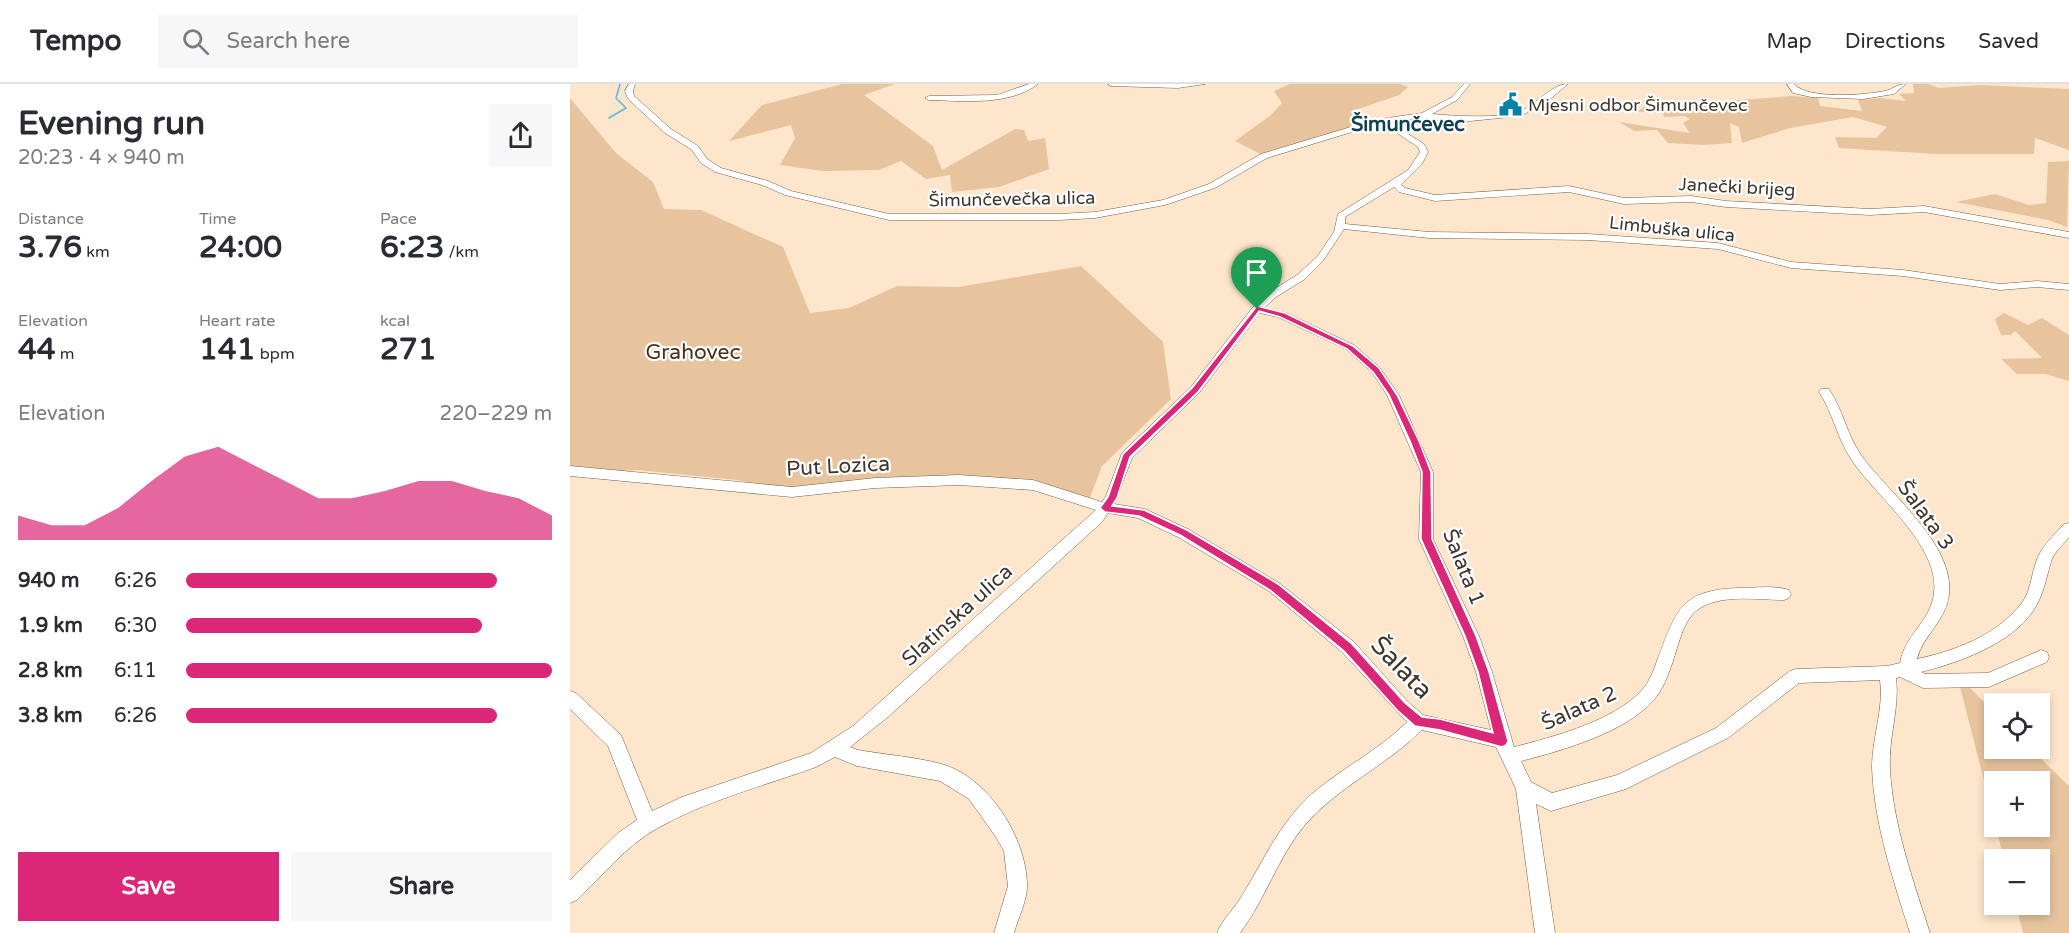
<!DOCTYPE html>
<meta charset="utf-8">
<style>
body{margin:0;font-family:"Varela Round",sans-serif;background:#f7f7f7;color:#2b2b33;height:100vh;display:flex;flex-direction:column;font-size:22px;white-space:nowrap}
*{box-sizing:border-box;margin:0}
p{font-size:20px;color:#7c7c81}
.icon{flex:none;width:33px;height:33px;fill:none;stroke:currentColor;stroke-width:2;stroke-linecap:round;stroke-linejoin:round}
.map{position:relative;flex:1;overflow:hidden}
.details{display:flex;flex-direction:column;background:#fff;width:570px}
.details>*{flex:none}
.controls{position:absolute;left:1414px;top:609px;display:grid;gap:12px}
.controls a{display:grid;place-items:center;width:66px;height:66px;border-radius:0px;background:#fff;box-shadow:0 3px 9px #0003;font-size:30px}
.pin{position:absolute;display:grid;place-items:center;width:51px;height:51px;color:#fff;margin:-62px -26px;border-radius:50% 50% 50% 0;rotate:-45deg;box-shadow:0 0 6px #0007}
.pin .icon{rotate:45deg}
.round{display:grid;place-items:center;flex:none;width:63px;height:63px;border-radius:0px;background:#f7f7f7}
.headline{display:flex;align-items:center;justify-content:space-between;height:102px;padding:0 18px}
h1{font-size:33px;font-weight:700;line-height:45px}
.metrics{display:grid;grid-template-columns:repeat(3,1fr);gap:9px;height:102px;padding:6px 18px}
.metrics div{display:grid;align-content:center}
.metrics b{font-size:30px;font-weight:700}
.metrics small{font-size:16px;font-weight:400}
.metrics p{font-size:16px}
.chart{height:168px;padding:12px 18px}
.chart p{display:flex;justify-content:space-between}
.chart svg{width:100%;height:108px;margin-top:6px;fill:#db2777;opacity:.7}
.action{display:flex;gap:12px;margin-top:auto;padding:12px 18px}
.action a{flex:1;height:69px;border-radius:0px;background:#db2777;color:#fff;font-size:24px;font-weight:700;line-height:69px;text-align:center}
.action a+a{background:#f7f7f7;color:#2b2b33}
ul{padding:0 18px;list-style:none;font-size:20px}
li{display:grid;grid-template-columns:96px 72px 1fr;align-items:center;height:45px}
li i{height:15px;border-radius:8px;background:#db2777}
header{display:flex;align-items:center;gap:36px;box-sizing:border-box;height:84px;padding:0 30px;background:#fff;border-bottom:2px solid #e1e1e2}
header strong{font-size:28px}
nav{display:flex;gap:33px;margin-inline-start:auto;font-size:21px}
.search{width:420px;height:54px;background:#f7f7f7;display:flex;align-items:center;gap:15px;box-sizing:border-box;padding:0 21px;border-radius:0px;color:#7c7c81;font-size:22px}
main{display:flex;flex:1;min-height:0}
.map>svg:first-child{display:block}
.green{fill:#e7c49d}
.lines{fill:none;stroke-linecap:round;stroke-linejoin:round}
.stream{stroke:#60b8db;stroke-width:1.5}
.minor-casing{stroke:#735f48;stroke-width:1}
.minor{fill:#fff;fill-rule:evenodd}
.route{fill:#db2777;stroke:#fff;stroke-width:1.5;fill-rule:evenodd}
.labels{text-anchor:middle;stroke-width:4.5;stroke-linejoin:round;paint-order:stroke}
.far-poi-label{font-size:18px;fill:#3f362c;stroke:#fff;text-anchor:start}
.far-street-label{font-size:18px;fill:#3f362c;stroke:#fff}
.far-quarter-label{font-size:20px;font-weight:bold;fill:#0f4153;stroke:#fff}
.park-label{font-size:21px;fill:#483217;stroke:#fff}
.street-label{font-size:21px;fill:#3f362c;stroke:#fff}
.near-street-label{font-size:26px;fill:#3f362c;stroke:#fff}
</style>
<header>
<strong>Tempo</strong>
<div class="search"><svg class="icon" aria-label="search" viewBox="0 0 24 24"><circle cx="10" cy="10" r="6"/><path d="M15 15l6 6"/></svg>Search here</div>
<nav><a>Map</a><a>Directions</a><a>Saved</a></nav>
</header>
<main>
<section class="details">
<div class="headline"><div><h1>Evening run</h1><p>20:23 · 4 × 940 m</p></div><a class="round"><svg class="icon" aria-label="share" viewBox="0 0 24 24"><path d="M12 15V3M7 8l5-5 5 5M5 13v7h14v-7"/></svg></a></div>
<div class="metrics">
<div><p>Distance</p><b>3.76<small> km</small></b></div>
<div><p>Time</p><b>24:00</b></div>
<div><p>Pace</p><b>6:23<small> /km</small></b></div>
</div>
<div class="metrics">
<div><p>Elevation</p><b>44<small> m</small></b></div>
<div><p>Heart rate</p><b>141<small> bpm</small></b></div>
<div><p>kcal</p><b>271</b></div>
</div>
<div class="chart"><p><span>Elevation</span>220–229 m</p>
<svg viewBox="0 0 160 44" preserveAspectRatio="none"><path d="M0 44V34L10 38L20 38L30 31L40 20L50 10L60 6L70 13L80 20L90 27L100 27L110 24L120 20L130 20L140 24L150 27L160 34V44z"/></svg>
</div>
<ul>
<li><b>940 m</b>6:26<i style="width:85%"></i></li>
<li><b>1.9 km</b>6:30<i style="width:81%"></i></li>
<li><b>2.8 km</b>6:11<i style="width:100%"></i></li>
<li><b>3.8 km</b>6:26<i style="width:85%"></i></li>
</ul>
<div class="action"><a>Save</a><a>Share</a></div>
</section>
<div class="map">
<svg width="1499" height="849" viewBox="0 0 1499 849">
<rect width="100%" height="100%" fill="#fde6cc"/>
<!-- green -->
<g class="green">
<path d="M272,0H325L294,11L363,62L372,86L445,45L454,46L458,57L475,54L479,85L429,103L382,108L380,91L356,95L331,77L309,86L253,87L210,81L225,54L221,41L159,57L192,21Z"/>
<path d="M720,0H830L838,3L829,11L780,28L798,38L694,72L665,57L701,31L712,19L704,7Z"/>
<path d="M1343,0H1358L1369,4L1411,1L1499,5V66L1465,54L1464,70H1365L1269,64L1265,53L1306,54L1317,43L1283,33L1220,44L1172,59L1169,43L1160,39L1162,59L1133,61L1098,59L1087,46L1064,47L1049,38L1120,49L1113,39L1120,35L1114,32L1094,33L1093,29L1058,27L1055,23L1070,26L1079,19H1101L1111,26L1134,19L1158,22L1159,17L1221,12L1248,14L1250,22L1292,27L1288,16L1311,14L1336,17L1329,10L1344,9Z"/>
<path d="M0,14L46,69L83,98L94,125L131,126L213,163L240,229L279,224L327,202L389,203L511,182L593,258L601,315L532,382L519,416L469,398L207,405L167,396L67,386L41,388L0,382Z"/>
<path d="M1499,77L1497,143L1478,136L1386,118L1425,110L1459,121L1476,119L1478,78Z"/>
<path d="M1434,229L1458,241L1472,234L1499,251V297L1476,290H1447L1431,275L1472,274L1445,247L1441,251H1431L1425,235Z"/>
<path d="M1387,591L1425,629V664L1461,665L1499,702V849H1453L1446,821L1470,820V776L1434,775L1426,743L1470,742V698H1425V740Z"/>
</g>
<g class="lines">
<!-- stream -->
<path class="stream" d="M39,34L56,24L46,14L50,0"/>
<defs>
<g id="minor">
<path d="M59,0H65L63,7L64,12L101,45L128,62L137,75L151,84L198,97L221,107L319,130H489L525,128L593,116L639,100L691,70L804,36L852,29L882,13L894,0H900L887,16L862,30C884,32 931,35 951,27C966,20 982,0 998,0L973,21L950,32L900,37L840,35L835,48L854,60L858,68L852,80L831,101L835,104L865,111L999,102L1054,114L1121,112L1156,117L1300,125L1354,122L1499,148V154L1354,128L1300,131L1156,123L1121,118L1054,120L999,108L865,117L829,108L824,103L775,133V140L859,148L1018,150L1148,159L1221,178L1333,186L1430,200L1467,197L1499,200V206L1467,203L1430,206L1333,192L1221,184L1148,165L1018,156L859,154L774,145L753,177L735,195L706,213L694,224L716,229L784,261L810,284L829,311L863,388V455L909,552L922,588L944,663C983,653 1044,637 1072,606C1080,597 1084,585 1088,574C1107,525 1111,506 1169,504C1185,504 1205,501 1219,506L1221,510L1219,514L1214,516C1187,516 1142,508 1122,531C1112,543 1108,562 1103,577C1098,591 1093,606 1083,617C1054,649 991,667 951,677L961,698L982,709L1047,691L1146,644L1220,587L1226,585L1317,582L1330,579C1334,552 1361,537 1364,509C1370,461 1305,412 1281,375C1267,354 1263,329 1249,308L1251,305H1259C1273,326 1277,351 1291,371C1318,409 1385,460 1379,511C1376,537 1353,551 1347,575C1384,567 1426,552 1451,520C1463,505 1461,484 1470,469C1476,458 1486,449 1494,440L1499,439V453C1494,460 1485,467 1482,475C1476,493 1474,511 1463,527C1441,560 1388,579 1351,588L1355,590L1418,589L1471,566L1477,568L1479,573L1477,578L1419,603L1353,604L1330,593L1326,594C1330,624 1318,654 1320,685C1323,741 1343,796 1360,849H1340C1323,795 1304,740 1302,683C1302,654 1314,625 1310,596L1229,599L1158,654L1056,705L981,727L966,720L985,849H965L946,705L926,663L852,646C816,682 767,703 734,742C707,775 695,816 670,849H647C652,836 663,826 670,815C695,775 711,734 749,704C778,681 811,664 837,638L772,568L699,507L608,453L568,434L538,429L532,438L318,633L280,663L288,666C316,671 348,673 375,681C420,696 456,754 457,800C458,815 448,834 444,849H424L438,802L434,767L426,753L399,715L370,697L287,682L265,673L246,683C194,702 134,717 86,745C56,762 32,792 7,816L0,819V796L48,749L67,736L38,662L0,625V607L6,609L51,651L82,727L112,713L241,669L283,642L526,426L463,406L389,401L305,404L222,413L0,392V382L222,403L305,394L389,391L463,396L532,418L536,412L552,369L621,303L683,223L698,209L727,191L747,173L764,148L768,130L838,86L850,68L848,63L827,49L828,42L833,36L808,40L697,74L645,104L595,121L525,134L489,136H319L215,111L192,101L145,88L131,79L122,66L95,49L58,15L55,7ZM690,229L708,233L776,265L802,288L817,311L851,388L849,455L893,552L906,588L921,646L853,631L837,617L784,558L709,499L618,445L575,425L544,420L562,374L629,309Z"/>
<path d="M459,0H468C439,22 394,17 359,16L355,14L359,12L427,11Z"/>
<path d="M538,0H635L608,4L541,2Z"/>
<path d="M1217,0H1224C1238,16 1295,11 1315,7C1323,5 1327,0 1336,0L1324,10L1293,15L1241,13L1223,9Z"/>
</g>
</defs>
<!-- minor casing -->
<use href="#minor" class="minor-casing"/>
<!-- minor -->
<use href="#minor" class="minor"/>
</g>
<!-- route -->
<path class="route" d="M687,222L715,229L783,262L809,284L827,311L849,357L861,388L862,455L906,552L919,588L938,657L936,661L932,663L870,646L845,642L827,626L774,567L700,506L610,451L569,432L535,428L530,424L538,413L553,370L622,304ZM689,227L710,233L777,265L803,288L819,311L840,357L852,388L851,455L895,552L908,588L923,649L870,635L852,633L835,619L782,560L708,500L617,446L574,426L542,422L547,414L560,373L628,308Z"/>
<!-- icons -->
<defs>
<symbol id="civic-bare" viewBox="-9 -9 18 18"><path d="M-.6-6.5H3V-4.5H.6V-3L4-1V1h2V6H-6V1h2V-1L-.6-3ZM-1.2 2.5V6h2.4V2.5Z" fill="#0081a5" stroke="#fff" stroke-width="2.5" paint-order="stroke"/></symbol>
</defs>
<g fill-rule="evenodd">
<use href="#civic-bare" x="924" y="4" width="33" height="33"/>
</g>
<g class="labels">
<!-- far-poi labels -->
<g class="far-poi-label">
<text x="958" y="27">Mjesni odbor Šimunčevec</text>
</g>
<!-- far-street labels -->
<g class="far-street-label">
<text transform="translate(1167 103) rotate(3)" y="6">Janečki brijeg</text>
<text transform="translate(442 115) rotate(-1)" y="6">Šimunčevečka ulica</text>
<text transform="translate(1102 145) rotate(6)" y="6">Limbuška ulica</text>
</g>
<!-- far-quarter labels -->
<g class="far-quarter-label">
<text x="838" y="47">Šimunčevec</text>
</g>
<!-- park labels -->
<g class="park-label">
<text x="123" y="275">Grahovec</text>
</g>
<!-- street labels -->
<g class="street-label">
<text transform="translate(268 382) rotate(-3)" y="7">Put Lozica</text>
<text transform="translate(1356 431) rotate(54)" y="7">Šalata 3</text>
<text transform="translate(894 483) rotate(68)" y="7">Šalata 1</text>
<text transform="translate(387 531) rotate(-42)" y="7">Slatinska ulica</text>
<text transform="translate(1009 624) rotate(-24)" y="7">Šalata 2</text>
</g>
<!-- near-street labels -->
<g class="near-street-label">
<text transform="translate(832 583) rotate(46)" y="9">Šalata</text>
</g>
</g>
</svg>
<div class="controls">
<a><svg class="icon" aria-label="locate" viewBox="0 0 24 24"><circle cx="12" cy="12" r="6"/><path d="M12 2v4M12 18v4M2 12h4M18 12h4"/></svg></a>
<a>+</a>
<a>−</a>
</div>
<div class="pin" style="left:687px;top:225px;background:#1e9e55"><svg class="icon" aria-label="arrive" viewBox="0 0 24 24"><path d="M6 21V4h12l-3 4 3 4H6"/></svg></div>
</div>
</main>
